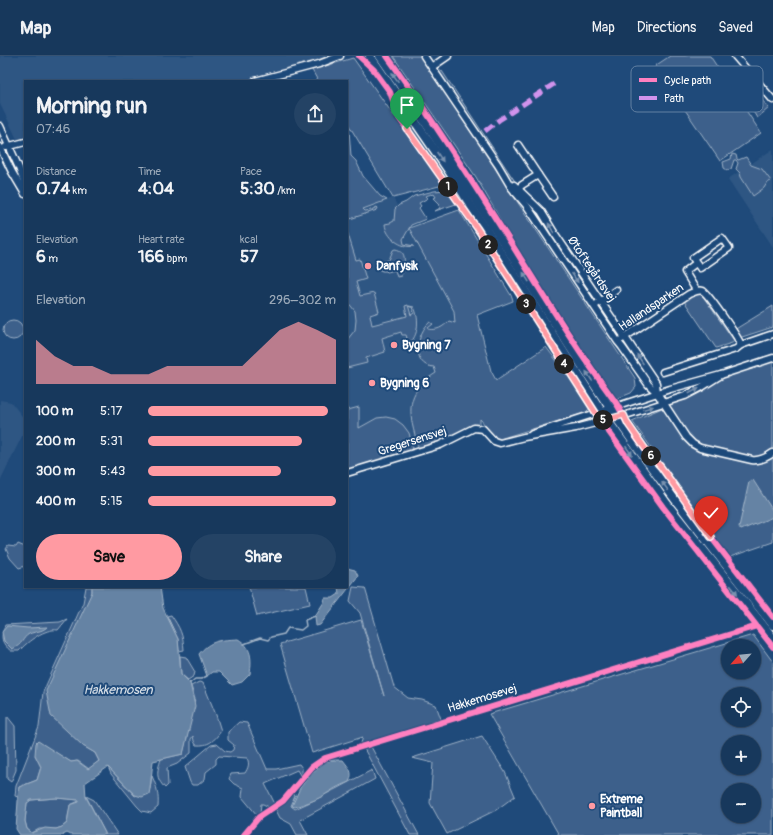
<!DOCTYPE html>
<meta charset="utf-8">
<style>
body{margin:0;font-family:Pangolin,sans-serif;background:#244365;color:#f1f3f6;height:100vh;display:flex;flex-direction:column;font-size:15px;white-space:nowrap}
*{box-sizing:border-box;margin:0}
p{font-size:13px;color:#9eacbb}
.icon{flex:none;width:22px;height:22px;fill:none;stroke:currentColor;stroke-width:2;stroke-linecap:round;stroke-linejoin:round}
.map{position:relative;flex:1;overflow:hidden}
.side{position:absolute;left:24px;top:24px;width:324px;height:508px;display:flex;flex-direction:column;background:#17385c;border-radius:0px;box-shadow:0 1px 3px #0004,0 0 0 1px #365272}
.side>*{flex:none}
.needle{width:26px;rotate:243deg}
.controls{position:absolute;left:721px;top:583px;display:grid;gap:8px}
.controls a{display:grid;place-items:center;width:40px;height:40px;border-radius:50%;background:#17385c;box-shadow:0 1px 3px #0004,0 0 0 1px #365272;font-size:20px}
.pin{position:absolute;display:grid;place-items:center;width:34px;height:34px;color:#fff;margin:-41px -17px;border-radius:50% 50% 50% 0;rotate:-45deg;box-shadow:0 0 4px #0007}
.pin .icon{rotate:45deg}
.km{position:absolute;width:20px;height:20px;margin:-10px;border-radius:50%;background:#222;color:#fff;font-size:11px;line-height:20px;text-align:center}
.round{display:grid;place-items:center;flex:none;width:42px;height:42px;border-radius:21px;background:#244365}
.summary{display:flex;align-items:center;justify-content:space-between;height:68px;padding:0 12px}
h1{font-size:22px;font-weight:700;line-height:30px}
.metrics{display:grid;grid-template-columns:repeat(3,1fr);gap:6px;height:68px;padding:4px 12px}
.metrics div{display:grid;align-content:center}
.metrics b{font-size:17px;font-weight:700}
.metrics small{font-size:11px;font-weight:400}
.metrics p{font-size:11px}
.chart{height:112px;padding:8px 12px}
.chart p{display:flex;justify-content:space-between}
.chart svg{width:100%;height:72px;margin-top:4px;fill:#ff9aa2;opacity:.7}
.action{display:flex;gap:8px;margin-top:auto;padding:8px 12px}
.action a{flex:1;height:46px;border-radius:24px;background:#ff9aa2;color:#111;font-size:16px;font-weight:700;line-height:46px;text-align:center}
.action a+a{background:#244365;color:#f1f3f6}
ul{padding:0 12px;list-style:none;font-size:13px}
li{display:grid;grid-template-columns:64px 48px 1fr;align-items:center;height:30px}
li i{height:10px;border-radius:5px;background:#ff9aa2}
header{display:flex;align-items:center;gap:24px;box-sizing:border-box;height:56px;padding:0 20px;background:#17385c;border-bottom:1px solid #365272}
header strong{font-size:19px}
nav{display:flex;gap:22px;margin-inline-start:auto;font-size:14px}
.map>svg:first-child{display:block}
.built{fill:#2e5683}
.green{fill:#3c618b;stroke:#9eb0c5;fill-rule:evenodd}
.water{fill:#6583a4;stroke:#a3b5c8;fill-rule:evenodd}
.lines{fill:none;stroke-linecap:round;stroke-linejoin:round}
.stream{stroke:#a3b5c8;stroke-width:1.5}
.minor-casing{stroke:#fff;stroke-width:9}
.major-casing{stroke:#fff;stroke-width:11}
.minor{stroke:#1f4a7a;stroke-width:6}
.major{stroke:#1f4a7a;stroke-width:8}
.quiet{stroke:#d193ec;stroke-width:5;stroke-dasharray:10 5;stroke-linecap:butt}
.cycleway-casing{stroke:#1f4a7a;stroke-width:8}
.cycleway{stroke:#ff80c0;stroke-width:6}
.oneway{fill:#7992af}
.route-casing{stroke:#fff;stroke-width:8}
.route{stroke:#ff9aa2;stroke-width:5}
.poi-dot{fill:#ff9aa2;stroke:#1f4a7a;stroke-width:1.5}
.labels{text-anchor:middle;stroke-width:4;stroke-linejoin:round;paint-order:stroke}
.poi-label{font-size:12px;font-weight:bold;fill:#fff;stroke:#1f4a7a;text-anchor:start}
.street-label{font-size:12px;fill:#fff;stroke:#1f4a7a}
.water-label{font-size:13px;font-style:italic;fill:#d8e0e8;stroke:#1f4a7a}
.key{fill:#1f4a7a;stroke:#6280a2;stroke-width:1}
.key-label{font-size:11px;fill:#fff}
</style>
<header>
<strong>Map</strong>
<nav><a>Map</a><a>Directions</a><a>Saved</a></nav>
</header>
<div class="map">
<svg width="773" height="779" viewBox="0 0 773 779">
<rect width="100%" height="100%" fill="#1f4a7a"/>
<filter id="ink" filterUnits="userSpaceOnUse"><feTurbulence type="fractalNoise" baseFrequency=".025" numOctaves="2"/><feDisplacementMap in="SourceGraphic" scale="8" xChannelSelector="R" yChannelSelector="G"/><feConvolveMatrix kernelMatrix="1 2 1 2 8 2 1 2 1" color-interpolation-filters="sRGB"/></filter>
<g filter="url(#ink)">
<!-- built -->
<g class="built">
<path d="M0,0H334L243,25H25V83L18,85L0,48Z"/>
<path d="M773,93V191L728,123Z"/>
<path d="M393,142L454,255L460,310L443,378L347,408V156Z"/>
<path d="M0,344L11,346L25,364V374L0,425Z"/>
</g>
<!-- green -->
<g class="green">
<path d="M393,0H420L635,322L636,331L631,337L616,343L611,338L571,279L519,196L476,121Z"/>
<path d="M670,0H710L761,77L720,105L655,10Z"/>
<path d="M353,2L443,129L393,142L347,66V25H318L312,14Z"/>
<path d="M439,13L442,15L516,127L509,117L504,114L438,16V14Z"/>
<path d="M392,40L414,72L425,84L453,127L454,133L460,141L459,145L402,64Z"/>
<path d="M761,43L769,52L757,62L751,52L752,50L750,48L751,46Z"/>
<path d="M349,74L351,100L356,105L363,120L380,140L387,144L363,153L365,155L371,154L377,151L378,152L377,154L347,164V76Z"/>
<path d="M732,98L736,99L737,103L738,104L746,101L751,109L762,113L771,125L767,127L764,132L753,140L741,121L740,117L736,113L738,107L736,104H734L731,113L727,114L724,112L723,106L731,103Z"/>
<path d="M444,127L459,147L435,155L440,152L439,149L440,148L434,142L436,141L434,138L432,139L431,138L429,139H428L426,140L428,142L419,147L421,150L419,152L426,163L411,169L403,183L404,188L414,190C401,193 386,181 385,168L390,167L394,165L395,153L399,149L406,146L414,140L434,135L445,134L446,131L443,130Z"/>
<path d="M522,139L536,155L596,244L585,229L581,226Z"/>
<path d="M462,149L470,154L549,278L552,288L503,209Z"/>
<path d="M459,154L512,241L513,245L477,259L491,315L496,324L546,291L589,347L588,348L590,352L585,357L499,383C492,381 486,369 480,363V368L472,370L443,385L421,392C416,390 416,384 415,379C407,351 409,333 436,317L434,311C410,310 417,276 430,266L433,268L428,272V273C437,275 443,271 449,265L455,267L454,255L409,172Z"/>
<path d="M347,175L356,204L360,203L366,223L356,226L360,240L374,237L379,256L370,259L372,269L407,260L405,250L408,249L411,259L414,257L412,251H410L409,250L414,251C420,263 419,284 405,290L403,283L407,282L406,279H402L401,276L382,282L385,296L366,302L367,307L347,312V284L355,274L356,264L355,255L347,245Z"/>
<path d="M395,193C409,195 404,210 401,220L397,221L395,214L387,216L386,215H382L378,213L377,207L389,204L393,194Z"/>
<path d="M694,238H698L702,239L735,286L716,292L684,245Z"/>
<path d="M773,250V271L739,282L734,274Z"/>
<circle cx="13" cy="274" r="10"/>
<path d="M773,303V486L730,501L632,365L697,337L721,322Z"/>
<path d="M347,351L348,354L359,351V372L377,362L386,361L395,363L403,369L409,377L413,392L411,395L347,415Z"/>
<path d="M18,488L25,491V510L19,512L10,502L6,493L8,490L16,491Z"/>
<path d="M86,531H92V536L68,675L83,690L95,697L99,705L89,713L78,705L71,706L56,697L35,699L41,711L37,724L19,731L18,741L15,740L16,730L39,671L43,636L83,547Z"/>
<path d="M249,531H306L310,548L257,560Z"/>
<path d="M353,531L365,532L394,631L408,642L422,644L436,649L441,663L369,687L419,779H410L361,687L363,681L312,697L280,588L361,564L384,640L360,557L350,545Z"/>
<path d="M171,559C180,572 183,578 184,594L179,595L178,583L167,560Z"/>
<path d="M67,563L58,574C45,572 28,585 19,595H11C1,587 0,581 5,569L60,566Z"/>
<path d="M753,579L773,606V779H559L489,658ZM728,590H754V616H728ZM728,638H754V664H728ZM728,686H754V712H728ZM728,734H754V760H728Z"/>
<path d="M180,600L186,601L195,616L194,620L188,624L181,618Z"/>
<path d="M199,626L203,627L216,659L221,675C214,685 209,690 196,689L194,685L193,680L191,683V697L177,708L167,712L168,729L165,732C155,721 157,716 161,703L183,698L195,643L191,630Z"/>
<path d="M7,660L15,670L16,714L11,726L7,723Z"/>
<path d="M239,666L247,667L267,713H276L299,708L302,712V718L300,719L297,714L265,728L275,748L269,751L263,748H261L260,757L257,759L242,741L243,732L234,728L229,723L231,718L245,717C248,712 250,708 247,702L219,700L216,703V708L206,716L205,723L198,729H192L190,726L185,711L211,689L217,688L225,695L230,696L233,694L234,689L228,684V676Z"/>
<path d="M482,680L505,716L515,740L496,754L447,778L430,747L433,707L412,702Z"/>
<path d="M108,711L135,740L150,733L152,720C157,731 159,739 158,751L151,757L142,755L137,750L111,718Z"/>
<path d="M372,714L375,723L300,764L308,779H297L291,768L280,762L275,752L287,745L293,737L295,740L291,750L295,753C321,742 346,727 372,714Z"/>
<path d="M86,740L94,744L118,779H105V777Z"/>
<path d="M56,742L79,744V745L70,749L67,767L62,771L56,773H39L32,777L27,773L25,765L27,747L31,744Z"/>
</g>
<!-- water -->
<g class="water">
<path d="M753,424L773,455V461L741,474L739,471L749,426Z"/>
<path d="M347,512L355,514L358,520L320,569L316,570L315,560L324,546L325,542H333L339,538L338,531H347Z"/>
<path d="M92,531H160L163,552L178,583L181,618L190,627L195,650L183,698L153,705L150,733L149,738L142,741L135,739L108,711L85,727L86,741L105,777V779H71L67,777L63,779H20L16,773L19,731L37,724L41,711L35,699L36,687L38,685L71,706L77,705L88,713L99,705L95,697L83,690L51,660L46,635L92,536ZM56,742L79,744V746L70,749L67,767L62,771L56,773L45,772L32,777L27,773L25,765L27,747L31,744Z"/>
<path d="M7,570L28,572L47,571C42,576 36,575 29,578C22,582 23,589 12,593L4,585L2,576Z"/>
<path d="M238,583C252,591 252,603 250,618L242,626L232,629L219,616H212L207,620L199,598C210,584 221,584 238,583Z"/>
<path d="M333,704H343C349,712 354,716 349,726C338,730 332,734 323,740C314,745 304,748 295,751L292,750L300,732L311,718L324,706Z"/>
</g>
<g class="lines">
<!-- stream -->
<g class="stream">
<path d="M244,588L260,582L268,584L271,581L284,578L288,572L301,574L306,570L305,564L315,560"/>
<path d="M190,627L195,623H201L207,620"/>
</g>
<defs>
<g id="minor">
<path d="M424,0L498,109L511,131L527,150L618,286L622,291L648,328L657,337L686,381L693,388L700,392L752,404C760,405 766,402 773,397"/>
<path d="M735,0L773,44"/>
<path d="M432,11L448,0"/>
<path d="M255,25L319,8L340,0"/>
<path d="M0,70L19,112L25,129"/>
<path d="M0,91L12,116L25,138"/>
<path d="M6,91L25,86"/>
<path d="M538,119L553,141"/>
<path d="M514,129L541,155L555,178L656,327L657,337"/>
<path d="M515,136L522,129L538,119L518,89"/>
<path d="M722,182L729,192L700,212L693,202Z"/>
<path d="M696,234L685,216L687,214L696,207"/>
<path d="M597,248L616,234"/>
<path d="M622,283L689,238C694,236 698,233 703,235C709,239 738,281 741,289"/>
<path d="M663,316L736,293L741,289L773,278"/>
<path d="M532,378L670,333L721,319L773,302"/>
<path d="M347,417L440,389L474,372L483,373L494,385L500,387L524,381L576,372L626,359L685,340L702,331L721,319"/>
</g>
<g id="major">
<path d="M370,0L449,115L601,355L667,448L773,582"/>
<path d="M380,0C459,112 529,230 604,343C656,422 715,495 773,569"/>
</g>
</defs>
<!-- minor casing -->
<use href="#minor" class="minor-casing"/>
<!-- major casing -->
<use href="#major" class="major-casing"/>
<!-- minor -->
<use href="#minor" class="minor"/>
<!-- major -->
<use href="#major" class="major"/>
<!-- quiet -->
<path class="quiet" d="M485,75L499,64L554,28"/>
<defs>
<g id="cycleway">
<path d="M359,0L374,14L390,36L399,62L477,172L601,365L663,451L773,591"/>
<path d="M387,0C423,50 457,102 490,154C531,218 569,283 614,344C620,352 623,360 628,368C637,383 648,399 661,411L711,481L773,561"/>
<path d="M244,779L259,761L283,745L312,711L325,702L754,571"/>
</g>
</defs>
<!-- cycleway casing -->
<use href="#cycleway" class="cycleway-casing"/>
<!-- cycleway -->
<use href="#cycleway" class="cycleway"/>
</g>
<!-- one-way arrows -->
<defs><path id="oneway-solid" d="M-6-.8H1V-3.2L6.5 0L1 3.2V.8H-6Z"/></defs>
<g class="oneway">
<use href="#oneway-solid" transform="translate(395 21) rotate(-125)"/>
<use href="#oneway-solid" transform="translate(440 101) rotate(56)"/>
<use href="#oneway-solid" transform="translate(551 172) rotate(-120)"/>
<use href="#oneway-solid" transform="translate(526 221) rotate(-122)"/>
<use href="#oneway-solid" transform="translate(575 222) rotate(56)"/>
<use href="#oneway-solid" transform="translate(640 303) rotate(-124)"/>
<use href="#oneway-solid" transform="translate(589 320) rotate(-123)"/>
<use href="#oneway-solid" transform="translate(694 335) rotate(-27)"/>
<use href="#oneway-solid" transform="translate(648 352) rotate(-18)"/>
<use href="#oneway-solid" transform="translate(629 395) rotate(55)"/>
<use href="#oneway-solid" transform="translate(665 430) rotate(-126)"/>
<use href="#oneway-solid" transform="translate(734 534) rotate(51)"/>
</g>
</g>
<g class="lines" filter="url(#ink)">
<defs>
<path id="route" d="M407,73L477,172L601,365L624,359L628,368L649,398L661,411L711,481"/>
</defs>
<!-- route casing -->
<use href="#route" class="route-casing"/>
<!-- route -->
<use href="#route" class="route"/>
</g>
<!-- markers -->
<g class="poi-dot">
<circle cx="368" cy="210" r="4"/>
<circle cx="394" cy="289" r="4"/>
<circle cx="372" cy="327" r="4"/>
<circle cx="592" cy="750" r="4"/>
</g>
<g class="labels">
<!-- poi labels -->
<g class="poi-label">
<text x="376" y="214">Danfysik</text>
<text x="402" y="293">Bygning 7</text>
<text x="380" y="331">Bygning 6</text>
<text x="600" y="747">Extreme<tspan x="600" dy="14">Paintball</tspan></text>
</g>
<!-- street labels -->
<g class="street-label">
<text transform="translate(592 213) rotate(56)" y="4">Øtoftegårdsvej</text>
<text transform="translate(651 251) rotate(-34)" y="4">Hallandsparken</text>
<text transform="translate(412 385) rotate(-18)" y="4">Gregersensvej</text>
<text transform="translate(482 642) rotate(-17)" y="4">Hakkemosevej</text>
</g>
<!-- water labels -->
<g class="water-label">
<text x="118" y="638">Hakkemosen</text>
</g>
</g>
<!-- legend -->
<rect x="631" y="10" width="132" height="46" rx="6" class="key"/>
<rect x="639" y="22" width="18" height="4" fill="#ff80c0"/>
<rect x="639" y="40" width="18" height="4" fill="#d193ec"/>
<g class="key-label">
<text x="664" y="28">Cycle path</text>
<text x="664" y="46">Path</text>
</g>
</svg>
<div class="controls">
<a><svg class="needle" viewBox="-14 -14 28 28"><path d="M0-13l5 13h-10z" fill="#e53935"/><path d="M0 13l5-13h-10z" fill="#9eacbb"/></svg></a>
<a><svg class="icon" aria-label="locate" viewBox="0 0 24 24"><circle cx="12" cy="12" r="6"/><path d="M12 2v4M12 18v4M2 12h4M18 12h4"/></svg></a>
<a>+</a>
<a>−</a>
</div>
<div class="pin" style="left:407px;top:73px;background:#1e9e55"><svg class="icon" aria-label="arrive" viewBox="0 0 24 24"><path d="M6 21V4h12l-3 4 3 4H6"/></svg></div>
<div class="pin" style="left:711px;top:481px;background:#d93025"><svg class="icon" aria-label="check" viewBox="0 0 24 24"><path d="M5 12l5 5 9-10"/></svg></div>
<b class="km" style="left:448px;top:131px">1</b>
<b class="km" style="left:488px;top:189px">2</b>
<b class="km" style="left:526px;top:248px">3</b>
<b class="km" style="left:564px;top:308px">4</b>
<b class="km" style="left:603px;top:364px">5</b>
<b class="km" style="left:651px;top:400px">6</b>
<section class="side">
<div class="summary"><div><h1>Morning run</h1><p>07:46</p></div><a class="round"><svg class="icon" aria-label="share" viewBox="0 0 24 24"><path d="M12 15V3M7 8l5-5 5 5M5 13v7h14v-7"/></svg></a></div>
<div class="metrics">
<div><p>Distance</p><b>0.74<small> km</small></b></div>
<div><p>Time</p><b>4:04</b></div>
<div><p>Pace</p><b>5:30<small> /km</small></b></div>
</div>
<div class="metrics">
<div><p>Elevation</p><b>6<small> m</small></b></div>
<div><p>Heart rate</p><b>166<small> bpm</small></b></div>
<div><p>kcal</p><b>57</b></div>
</div>
<div class="chart"><p><span>Elevation</span>296–302 m</p>
<svg viewBox="0 0 160 44" preserveAspectRatio="none"><path d="M0 44V17L10 27L20 33L30 33L40 38L50 38L60 38L70 33L80 33L90 33L100 33L110 33L120 22L130 11L140 6L150 11L160 17V44z"/></svg>
</div>
<ul>
<li><b>100 m</b>5:17<i style="width:96%"></i></li>
<li><b>200 m</b>5:31<i style="width:82%"></i></li>
<li><b>300 m</b>5:43<i style="width:71%"></i></li>
<li><b>400 m</b>5:15<i style="width:100%"></i></li>
</ul>
<div class="action"><a>Save</a><a>Share</a></div>
</section>
</div>
